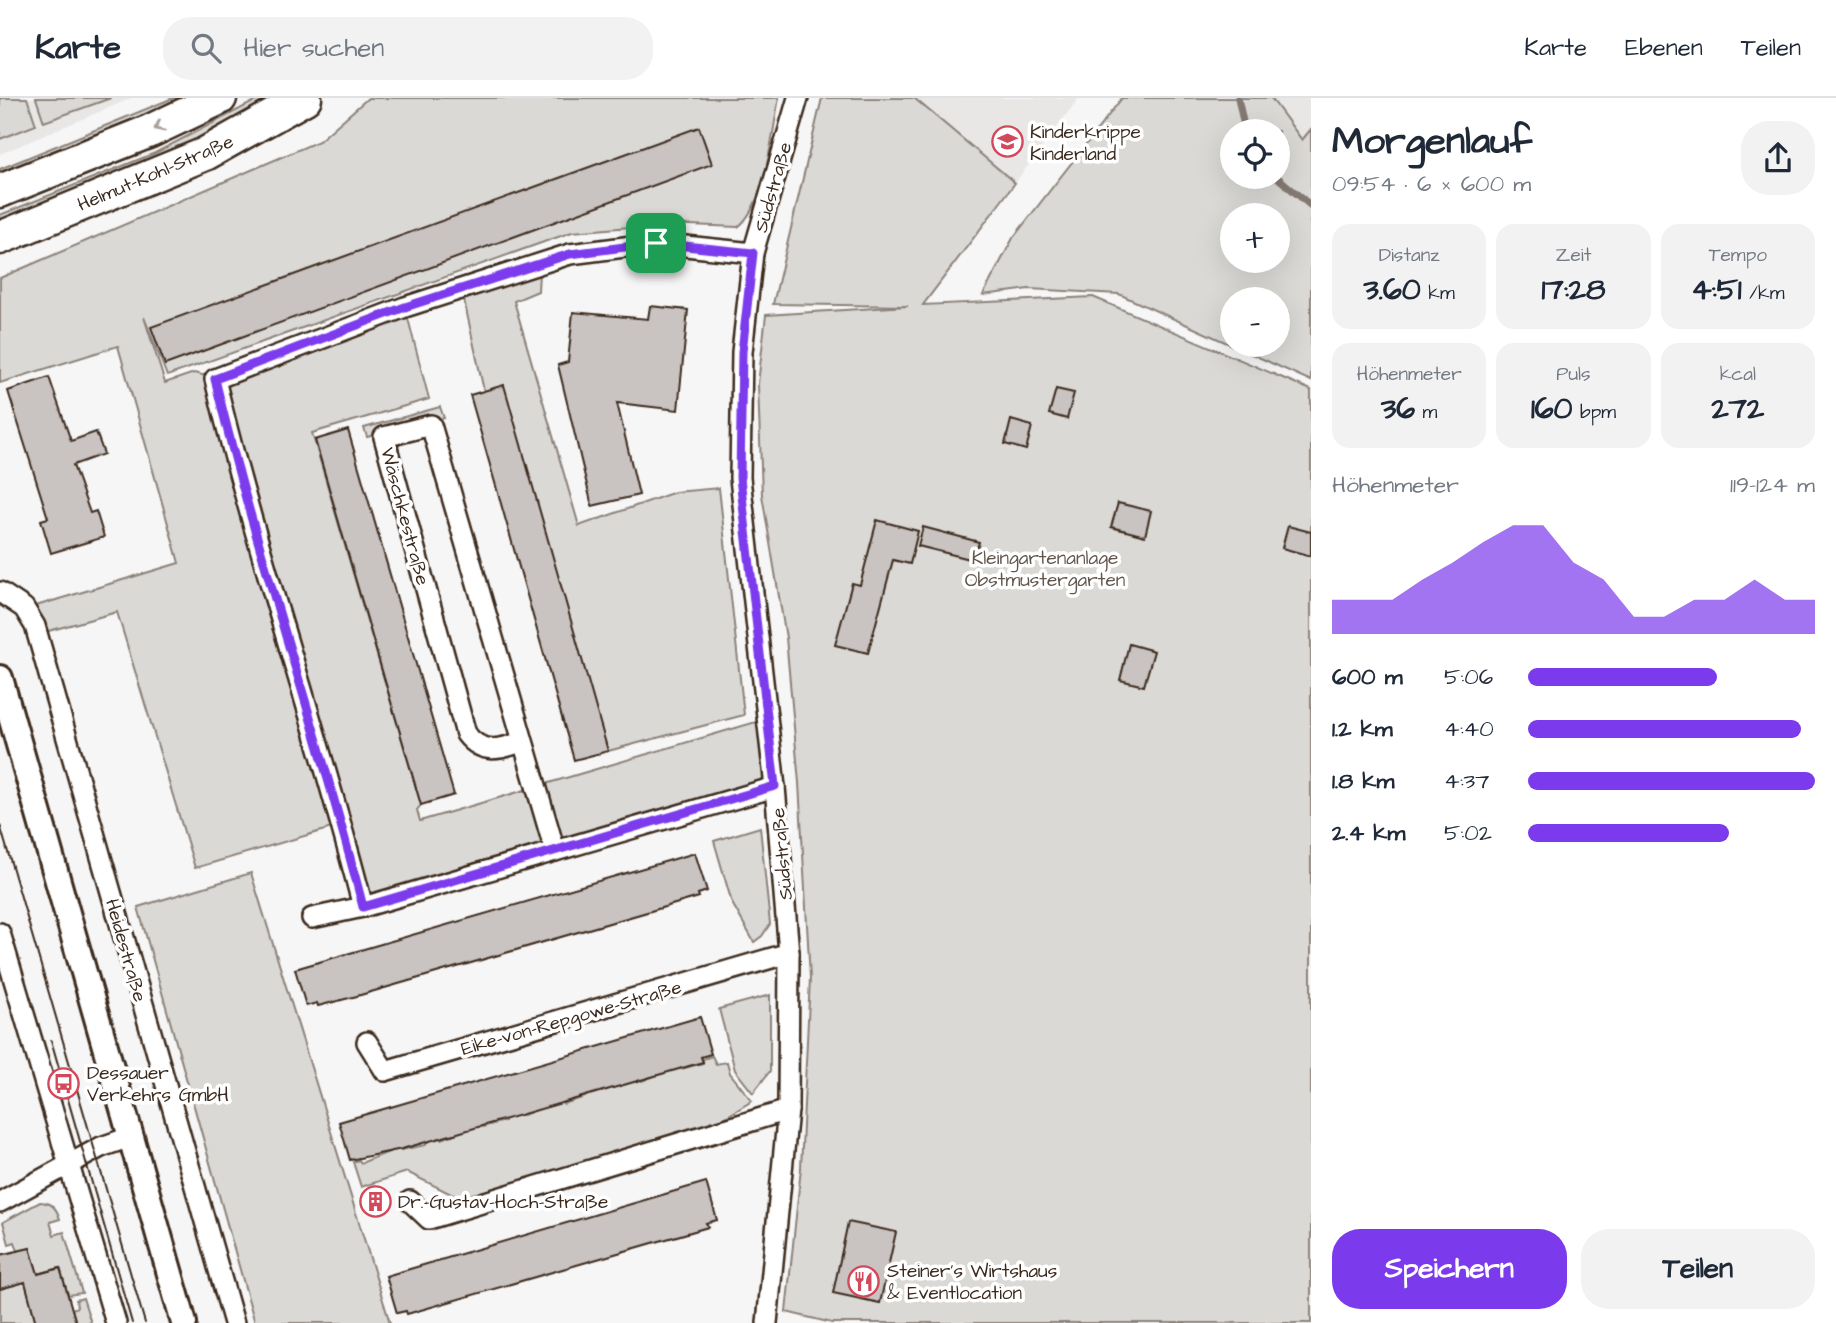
<!DOCTYPE html>
<html lang="de">
<meta charset="utf-8">
<style>
body{margin:0;font-family:"Architects Daughter",sans-serif;background:#f2f2f3;color:#1f2937;height:100vh;display:flex;flex-direction:column;font-size:26px;white-space:nowrap}
*{box-sizing:border-box;margin:0}
p{font-size:23px;color:#747a83}
.icon{flex:none;width:38px;height:38px;fill:none;stroke:currentColor;stroke-width:2;stroke-linecap:round;stroke-linejoin:round}
.map{position:relative;flex:1;overflow:hidden}
.sheet{display:flex;flex-direction:column;background:#fff;width:525px}
.sheet>*{flex:none}
.tools{position:absolute;left:1220px;top:21px;display:grid;gap:14px}
.tools a{display:grid;place-items:center;width:70px;height:70px;border-radius:50%;background:#fff;box-shadow:0 7px 28px #0002;font-size:35px}
.pin{position:absolute;display:grid;place-items:center;width:60px;height:60px;color:#fff;margin:-30px;border-radius:14px;box-shadow:0 4px 10px #0006}
.round{display:grid;place-items:center;flex:none;width:74px;height:74px;border-radius:28px;background:#f2f2f3}
.head{display:flex;align-items:center;justify-content:space-between;height:119px;padding:0 21px}
h1{font-size:38px;font-weight:700;line-height:52px}
.stats{display:grid;grid-template-columns:repeat(3,1fr);gap:10px;height:119px;padding:7px 21px}
.stats div{display:grid;align-content:center;border-radius:18px;background:#f2f2f3;text-align:center}
.stats b{font-size:30px;font-weight:700}
.stats small{font-size:19px;font-weight:400}
.stats p{font-size:19px}
.chart{height:196px;padding:14px 21px}
.chart p{display:flex;justify-content:space-between}
.chart svg{width:100%;height:126px;margin-top:7px;fill:#7c3aed;opacity:.7}
.action{display:flex;gap:14px;margin-top:auto;padding:14px 21px}
.action a{flex:1;height:80px;border-radius:28px;background:#7c3aed;color:#fff;font-size:28px;font-weight:700;line-height:80px;text-align:center}
.action a+a{background:#f2f2f3;color:#1f2937}
ul{padding:0 21px;list-style:none;font-size:23px}
li{display:grid;grid-template-columns:112px 84px 1fr;align-items:center;height:52px}
li i{height:18px;border-radius:9px;background:#7c3aed}
header{display:flex;align-items:center;gap:42px;box-sizing:border-box;height:98px;padding:0 35px;background:#fff;border-bottom:2px solid #e0e1e3}
header strong{font-size:33px}
nav{display:flex;gap:38px;margin-inline-start:auto;font-size:24px}
.search{width:490px;height:63px;background:#f2f2f3;display:flex;align-items:center;gap:18px;box-sizing:border-box;padding:0 24px;border-radius:28px;color:#747a83;font-size:26px}
main{display:flex;flex:1;min-height:0}
.map>svg:first-child{display:block}
.built{fill:#e9e7e6}
.green{fill:#dbd9d6;stroke:#8b827a;stroke-width:2;fill-rule:evenodd}
.lines{fill:none;stroke-linecap:round;stroke-linejoin:round}
.stream{stroke:#847972;stroke-width:7}
.building{fill:#c9c3c1;stroke:#3b2a1e;stroke-width:2}
.minor-casing{stroke:#3b2a1e;stroke-width:24}
.tertiary-casing{stroke:#3b2a1e;stroke-width:30}
.primary-casing{stroke:#3b2a1e;stroke-width:37}
.minor{stroke:#fff;stroke-width:19}
.tertiary{stroke:#fff;stroke-width:24}
.primary{stroke:#fff;stroke-width:32}
.tram{stroke:#3b2a1e;stroke-width:2}
.oneway{stroke:#a79f9a}
.route-casing{stroke:#fff;stroke-width:14}
.route{stroke:#7c3aed;stroke-width:9}
.labels{text-anchor:middle;stroke-width:7;stroke-linejoin:round;paint-order:stroke}
.poi-label{font-size:19px;fill:#3b2a1e;stroke:#fff;text-anchor:start}
.street-label{font-size:19px;fill:#3b2a1e;stroke:#fff}
.park-label{font-size:19px;fill:#63564c;stroke:#fff}
</style>
<header>
<strong>Karte</strong>
<div class="search"><svg class="icon" aria-label="search" viewBox="0 0 24 24"><circle cx="10" cy="10" r="6"/><path d="M15 15l6 6"/></svg>Hier suchen</div>
<nav><a>Karte</a><a>Ebenen</a><a>Teilen</a></nav>
</header>
<main>
<div class="map">
<svg width="1311" height="1225" viewBox="0 0 1311 1225">
<rect width="100%" height="100%" fill="#f7f6f6"/>
<filter id="ink" filterUnits="userSpaceOnUse"><feTurbulence type="fractalNoise" baseFrequency=".0143" numOctaves="2"/><feDisplacementMap in="SourceGraphic" scale="14" xChannelSelector="R" yChannelSelector="G"/><feConvolveMatrix kernelMatrix="1 2 1 2 8 2 1 2 1" color-interpolation-filters="sRGB"/></filter>
<g filter="url(#ink)">
<!-- built -->
<g class="built">
<path d="M0,0H132L0,56Z"/>
<path d="M914,0H1079L1015,85Z"/>
<path d="M1273,0H1311V58L1273,4Z"/>
</g>
<!-- green -->
<g class="green">
<path d="M0,0H27L36,27L0,41Z"/>
<path d="M36,0H111L44,24Z"/>
<path d="M173,0H189L0,77V71Z"/>
<path d="M261,0H279L205,40L0,124V117L155,55Z"/>
<path d="M368,0H779C772,35 766,107 738,129L665,126L572,134L167,278L144,219L165,285L194,275L215,280L405,209L429,301L312,335L421,707L417,712L420,723L766,621L775,689L363,809L342,727L195,770L117,514L45,534L36,508L179,465L118,248L0,285V180L319,43Z"/>
<path d="M822,0H914L1015,85L923,207L1093,199L1311,292V1225H832L786,1214L801,1070L810,880L799,685L786,540L762,397L758,286L766,217L908,208L773,206Z"/>
<path d="M1122,0H1271L1302,42L1311,31V283L1119,196L1029,191L983,197L1013,140ZM1278,33V79H1232V33ZM1232,117H1278V163H1232ZM1278,201V247H1232V201Z"/>
<path d="M539,174L538,193L514,203L579,428L675,394L719,390L744,617L608,653L484,293L464,202Z"/>
<path d="M440,309L444,320L367,339L364,330Z"/>
<path d="M760,729L770,826L762,838L754,844L732,805L714,743Z"/>
<path d="M251,775L390,1225H255L138,809Z"/>
<path d="M770,897V973L753,995L735,972L719,911Z"/>
<path d="M712,958L716,966L727,964L730,975L752,1003L696,1037L465,1103L407,1074L361,1089L353,1064L359,1062L361,1065L399,1050L401,1052L426,1047V1042L440,1038L442,1041L480,1026L482,1029L504,1023V1019L521,1014L523,1017L561,1003L563,1006L585,999V995L600,991L602,994L640,979L642,983L679,968L681,971L703,965V961Z"/>
<path d="M40,1104C52,1105 56,1109 60,1121L50,1124L54,1137L64,1134L82,1195L68,1197L60,1170L38,1176L30,1150L18,1153L15,1144L9,1146L3,1124Z"/>
<path d="M25,1184L36,1225H0V1191Z"/>
<path d="M83,1200L91,1225H76L72,1211L77,1209L76,1202Z"/>
</g>
<g class="lines">
<!-- stream -->
<g class="stream">
<path d="M1238,0L1245,33"/>
<path d="M1277,79L1311,108"/>
</g>
</g>
<!-- building -->
<g class="building">
<path d="M699,29L712,66L165,267L151,229Z"/>
<path d="M650,208L688,212L678,312L617,305L639,397L592,408L558,267L568,264L573,214L648,221Z"/>
<path d="M49,279L71,343L96,334L104,356L73,367L90,415L96,413L104,439L51,455L41,422L48,420L8,293Z"/>
<path d="M504,287L608,653L574,662L470,297Z"/>
<path d="M1056,291L1074,295L1067,321L1049,316Z"/>
<path d="M1011,322L1032,328L1026,352L1005,346Z"/>
<path d="M348,332L454,697L421,707L315,342Z"/>
<path d="M1118,405L1151,413L1145,438L1111,429Z"/>
<path d="M877,422L918,433L910,466L893,462L868,555L835,547L852,485L860,487Z"/>
<path d="M1288,428L1311,434V458L1282,450Z"/>
<path d="M923,429L979,444L974,462L918,448Z"/>
<path d="M1129,546L1154,553L1144,588L1120,582Z"/>
<path d="M695,755L707,793L698,796L699,799L357,898L318,908L317,905L306,908L295,871Z"/>
<path d="M700,919L711,956L701,959L703,964L402,1051L350,1062L339,1024Z"/>
<path d="M706,1084L717,1122L706,1125L708,1129L407,1216L406,1213L397,1215L386,1178Z"/>
<path d="M848,1124L896,1134L880,1205L833,1195Z"/>
<path d="M30,1150L38,1176L60,1170L76,1225H36L25,1184L0,1191V1157Z"/>
</g>
<g class="lines">
<defs>
<g id="minor">
<path d="M0,494L24,510L35,528L234,1225"/>
<path d="M523,643C501,652 482,657 466,636L384,339L431,327L523,643L555,753"/>
<path d="M363,809C318,631 257,458 215,281L405,209L570,156L656,145L753,155"/>
<path d="M312,820L363,809L775,689"/>
<path d="M0,835L116,1225"/>
<path d="M367,944L385,973L789,855"/>
<path d="M410,1103L429,1121L788,1012"/>
<path d="M0,1104L101,1049L130,1039"/>
<path d="M767,1225L788,1012L789,855L775,689L740,380L742,254L753,155L798,0"/>
</g>
<path id="tertiary" d="M0,580L184,1225"/>
<g id="primary">
<path d="M0,93L150,33L220,0"/>
<path d="M0,140L205,56L305,0"/>
</g>
</defs>
<!-- minor casing -->
<use href="#minor" class="minor-casing"/>
<!-- tertiary casing -->
<use href="#tertiary" class="tertiary-casing"/>
<!-- primary casing -->
<use href="#primary" class="primary-casing"/>
<!-- minor -->
<use href="#minor" class="minor"/>
<!-- tertiary -->
<use href="#tertiary" class="tertiary"/>
<!-- primary -->
<use href="#primary" class="primary"/>
<!-- tram -->
<g class="tram">
<path d="M0,727L145,1225"/>
<path d="M51,942L132,1225"/>
</g>
</g>
<!-- one-way arrows -->
<defs><path id="oneway-chevron" d="M-2-3.5L2.5 0L-2 3.5" fill="none" stroke-width="1.6" stroke-linecap="round" stroke-linejoin="round" transform="scale(1.75)"/></defs>
<use class="oneway" href="#oneway-chevron" transform="translate(159 29) rotate(156)"/>
</g>
<g class="lines" filter="url(#ink)">
<defs>
<path id="route" d="M656,145L753,155L742,254L740,380L775,688L363,809C318,631 257,458 215,281L405,209L570,156Z"/>
</defs>
<!-- route casing -->
<use href="#route" class="route-casing"/>
<!-- route -->
<use href="#route" class="route"/>
</g>
<!-- icons -->
<defs>
<symbol id="school-ring" viewBox="-11 -11 22 22"><circle r="9.5" fill="#fff" stroke="#d1495b" stroke-width="1.5"/><path d="M0-5L7-2L0 1L-7-2ZM-4 1L0 2.5L4 1V4Q0 6-4 4Z" fill="#d1495b"/></symbol>
<symbol id="bus-ring" viewBox="-11 -11 22 22"><circle r="9.5" fill="#fff" stroke="#d1495b" stroke-width="1.5"/><path d="M-5-6H5V4H4V6H2V4H-2V6H-4V4H-5ZM-3.5-4V0h7V-4ZM-3.5 1.2v1.5H-2V1.2ZM2 1.2v1.5H3.5V1.2Z" fill="#d1495b"/></symbol>
<symbol id="building-ring" viewBox="-11 -11 22 22"><circle r="9.5" fill="#fff" stroke="#d1495b" stroke-width="1.5"/><path d="M-4-6H4V6H1V3H-1V6H-4ZM-2.5-4.3h1.7v1.8h-1.7ZM.8-4.3h1.7v1.8H.8ZM-2.5-1h1.7V.8h-1.7ZM.8-1h1.7V.8H.8Z" fill="#d1495b"/></symbol>
<symbol id="restaurant-ring" viewBox="-11 -11 22 22"><circle r="9.5" fill="#fff" stroke="#d1495b" stroke-width="1.5"/><path d="M-5-6h1v4h1v-4h1v4h1v-4h1v5L-1.5 .5V6h-2V.5L-5-1ZM5-6V6H3V1.5H1.5Q1.5-4 5-6Z" fill="#d1495b"/></symbol>
</defs>
<g fill-rule="evenodd">
<use href="#school-ring" x="990" y="26" width="35" height="35"/>
<use href="#bus-ring" x="46" y="968" width="35" height="35"/>
<use href="#building-ring" x="358" y="1086" width="35" height="35"/>
<use href="#restaurant-ring" x="846" y="1166" width="35" height="35"/>
</g>
<g class="labels">
<!-- poi labels -->
<g class="poi-label">
<text x="1030" y="40">Kinderkrippe<tspan x="1030" dy="22">Kinderland</tspan></text>
<text x="87" y="981">Dessauer<tspan x="87" dy="22">Verkehrs GmbH</tspan></text>
<text x="398" y="1110">Dr.-Gustav-Hoch-Straße</text>
<text x="887" y="1179">Steiner's Wirtshaus<tspan x="887" dy="22">&amp; Eventlocation</tspan></text>
</g>
<!-- street labels -->
<g class="street-label">
<text transform="translate(155 74) rotate(-23)" y="7">Helmut-Kohl-Straße</text>
<text transform="translate(772 89) rotate(-74)" y="7">Südstraße</text>
<text transform="translate(406 418) rotate(75)" y="7">Wäschkestraße</text>
<text transform="translate(781 756) rotate(-95)" y="7">Südstraße</text>
<text transform="translate(127 852) rotate(74)" y="7">Heidestraße</text>
<text transform="translate(571 919) rotate(-16)" y="7">Eike-von-Repgowe-Straße</text>
</g>
<!-- park labels -->
<g class="park-label">
<text x="1045" y="466">Kleingartenanlage<tspan x="1045" dy="22">Obstmustergarten</tspan></text>
</g>
</g>
</svg>
<div class="tools">
<a><svg class="icon" aria-label="locate" viewBox="0 0 24 24"><circle cx="12" cy="12" r="6"/><path d="M12 2v4M12 18v4M2 12h4M18 12h4"/></svg></a>
<a>+</a>
<a>−</a>
</div>
<div class="pin" style="left:656px;top:145px;background:#1e9e55"><svg class="icon" aria-label="arrive" viewBox="0 0 24 24"><path d="M6 21V4h12l-3 4 3 4H6"/></svg></div>
</div>
<section class="sheet">
<div class="head"><div><h1>Morgenlauf</h1><p>09:54 · 6 × 600 m</p></div><a class="round"><svg class="icon" aria-label="share" viewBox="0 0 24 24"><path d="M12 15V3M7 8l5-5 5 5M5 13v7h14v-7"/></svg></a></div>
<div class="stats">
<div><p>Distanz</p><b>3.60<small> km</small></b></div>
<div><p>Zeit</p><b>17:28</b></div>
<div><p>Tempo</p><b>4:51<small> /km</small></b></div>
</div>
<div class="stats">
<div><p>Höhenmeter</p><b>36<small> m</small></b></div>
<div><p>Puls</p><b>160<small> bpm</small></b></div>
<div><p>kcal</p><b>272</b></div>
</div>
<div class="chart"><p><span>Höhenmeter</span>119–124 m</p>
<svg viewBox="0 0 160 44" preserveAspectRatio="none"><path d="M0 44V32L10 32L20 32L30 25L40 19L50 12L60 6L70 6L80 19L90 25L100 38L110 38L120 32L130 32L140 25L150 32L160 32V44z"/></svg>
</div>
<ul>
<li><b>600 m</b>5:06<i style="width:66%"></i></li>
<li><b>1.2 km</b>4:40<i style="width:95%"></i></li>
<li><b>1.8 km</b>4:37<i style="width:100%"></i></li>
<li><b>2.4 km</b>5:02<i style="width:70%"></i></li>
</ul>
<div class="action"><a>Speichern</a><a>Teilen</a></div>
</section>
</main>
